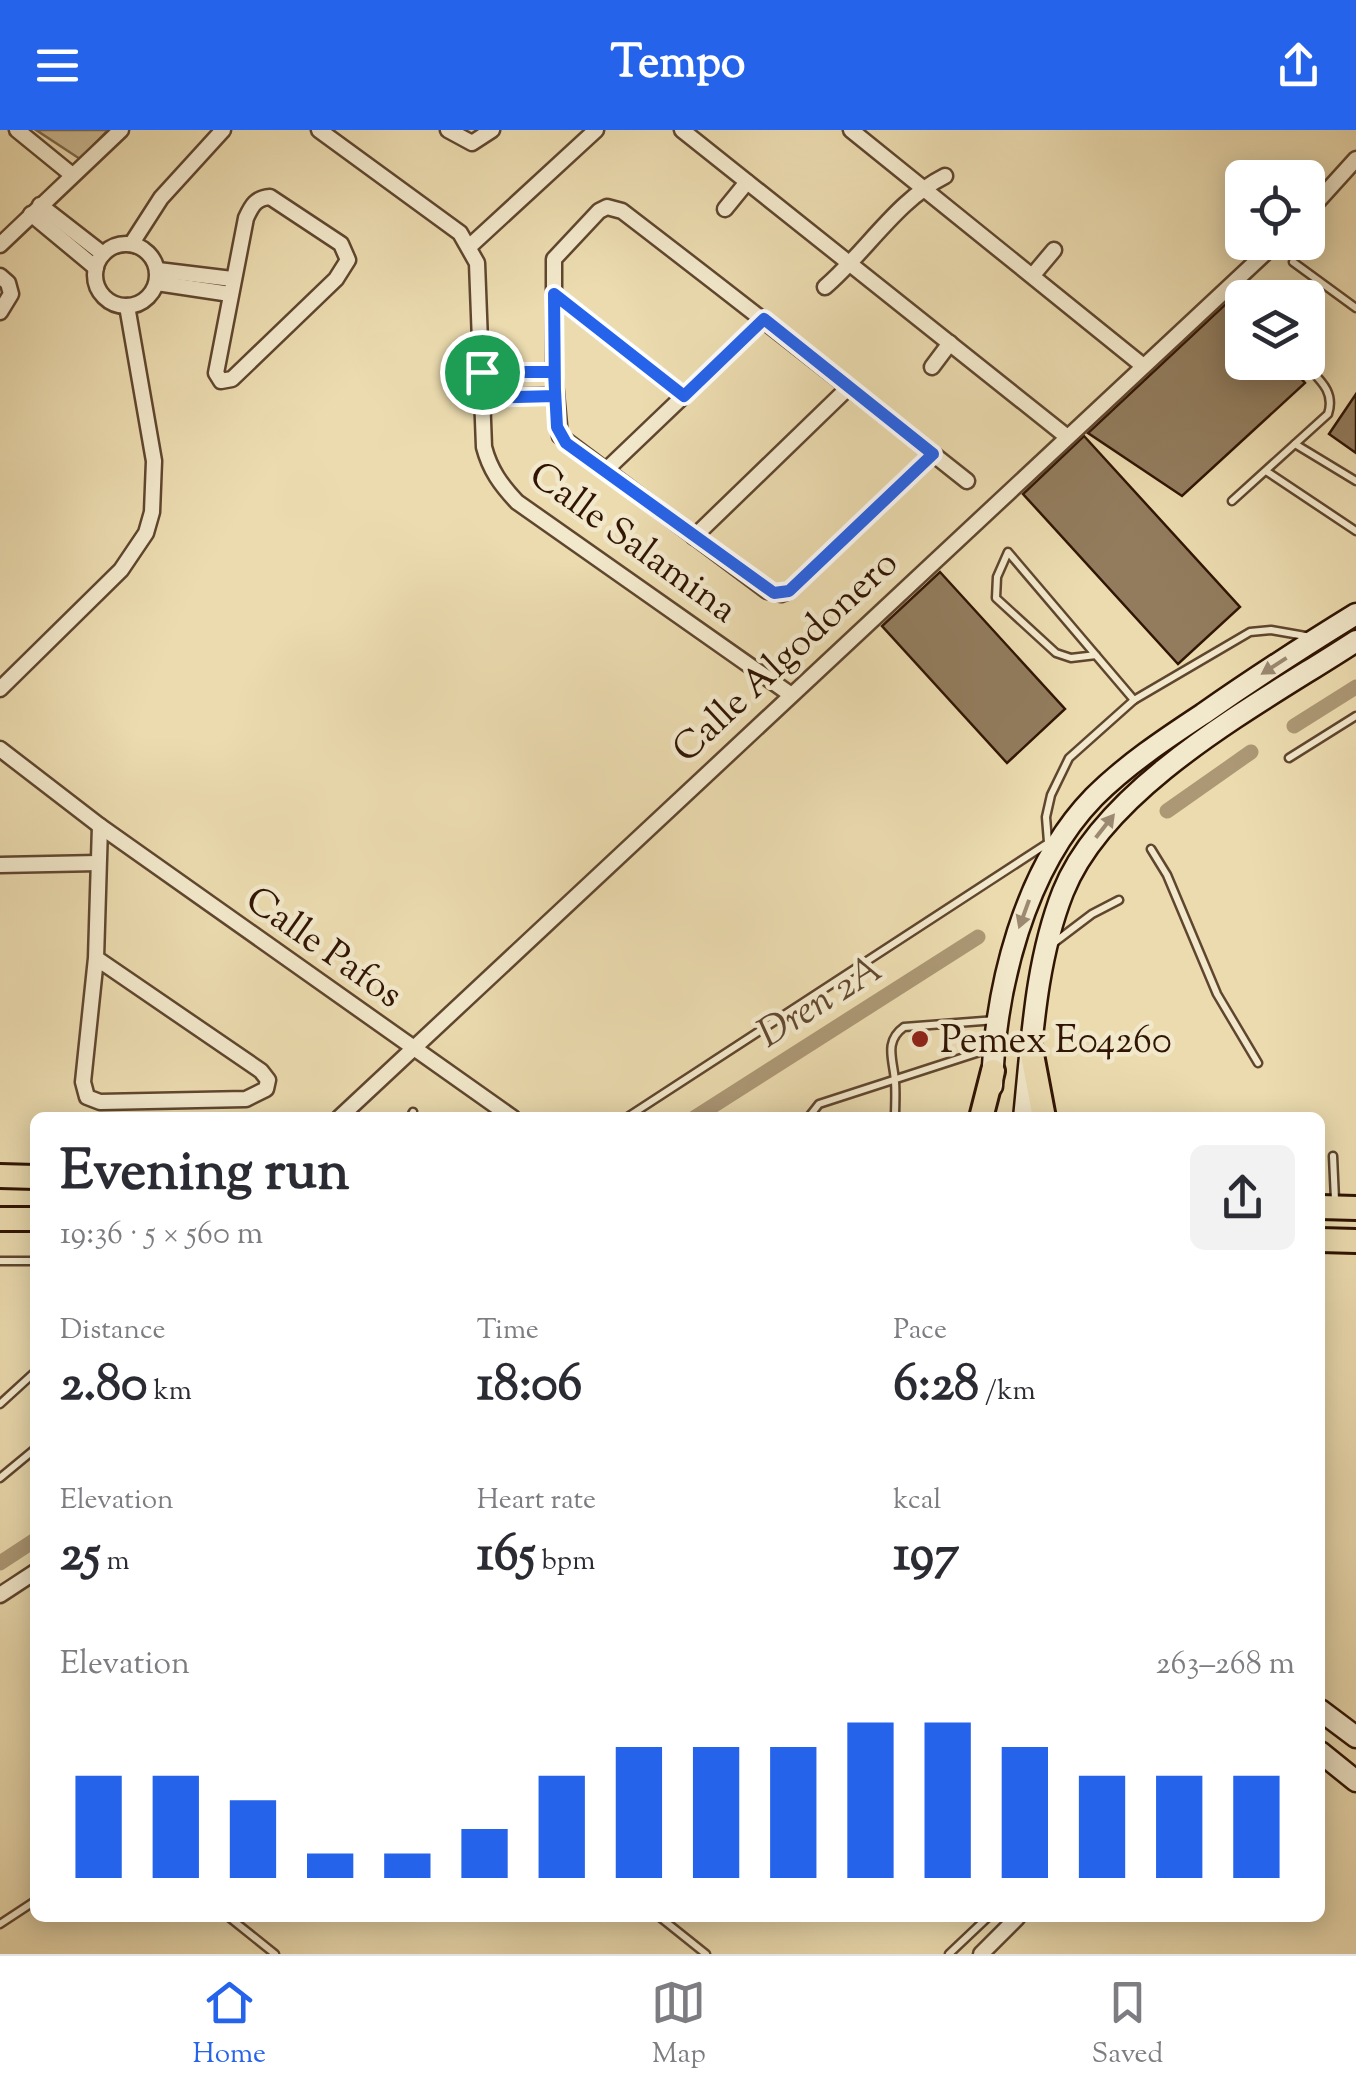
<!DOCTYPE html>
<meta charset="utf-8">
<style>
body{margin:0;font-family:"Sorts Mill Goudy",serif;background:#f2f2f3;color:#2b2b33;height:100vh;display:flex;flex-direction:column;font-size:38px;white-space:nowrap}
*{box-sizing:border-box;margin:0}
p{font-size:32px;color:#7c7c81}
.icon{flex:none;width:55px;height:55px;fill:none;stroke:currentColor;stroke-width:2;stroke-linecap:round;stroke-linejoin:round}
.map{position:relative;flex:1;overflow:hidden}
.details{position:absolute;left:30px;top:982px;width:1295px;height:810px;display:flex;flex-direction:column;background:#fff;border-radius:15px;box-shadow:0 5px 25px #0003}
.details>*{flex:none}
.tools{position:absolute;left:1225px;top:30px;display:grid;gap:20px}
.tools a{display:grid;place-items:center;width:100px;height:100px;border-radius:15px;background:#fff;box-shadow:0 5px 25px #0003;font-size:50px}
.pin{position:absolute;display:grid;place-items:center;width:85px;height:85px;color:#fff;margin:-42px;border:5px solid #fff;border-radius:50%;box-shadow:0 2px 10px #0007}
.round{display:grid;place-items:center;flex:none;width:105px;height:105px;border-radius:15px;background:#f2f2f3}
.overview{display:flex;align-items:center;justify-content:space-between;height:170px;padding:0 30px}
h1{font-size:55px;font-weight:800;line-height:75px}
.metrics{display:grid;grid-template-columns:repeat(3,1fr);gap:15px;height:170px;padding:10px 30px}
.metrics div{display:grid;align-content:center}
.metrics b{font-size:50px;font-weight:800}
.metrics small{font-size:28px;font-weight:400}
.metrics p{font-size:28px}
.chart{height:280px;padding:20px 30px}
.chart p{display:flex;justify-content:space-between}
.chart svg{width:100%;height:180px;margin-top:10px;stroke:#2563eb;stroke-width:6}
header{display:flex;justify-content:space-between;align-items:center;height:130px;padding:0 30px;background:#2563eb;color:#fff;font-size:45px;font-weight:800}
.tab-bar{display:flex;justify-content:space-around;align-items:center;height:140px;border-top:2px solid #e1e1e2;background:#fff;font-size:28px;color:#7c7c81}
.tab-bar a{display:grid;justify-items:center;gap:5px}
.tab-bar .selected{color:#2563eb}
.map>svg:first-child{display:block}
.green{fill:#cbb992;stroke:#7e674b;stroke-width:2.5}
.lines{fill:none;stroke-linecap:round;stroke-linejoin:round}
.canal{stroke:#ac9875;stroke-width:15}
.building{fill:#927c5d;stroke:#311504;stroke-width:2.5}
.lane-casing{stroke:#60462f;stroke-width:11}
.street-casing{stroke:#60462f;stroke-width:19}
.secondary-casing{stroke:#311504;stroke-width:25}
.primary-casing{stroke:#311504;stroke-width:28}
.lane{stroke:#f2e8cb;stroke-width:6}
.street{stroke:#f2e8cb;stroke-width:14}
.secondary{stroke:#f2e8cb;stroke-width:20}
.primary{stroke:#ebdbaf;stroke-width:22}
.oneway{fill:#9b8971}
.route-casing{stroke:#fff;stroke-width:20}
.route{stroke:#2563eb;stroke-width:12}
.poi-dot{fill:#8f2418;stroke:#f2e8cb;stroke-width:4}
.labels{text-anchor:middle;stroke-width:9;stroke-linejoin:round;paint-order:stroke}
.street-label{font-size:38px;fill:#311504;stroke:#f2e8cb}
.poi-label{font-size:38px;fill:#311504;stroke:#f2e8cb;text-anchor:start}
.water-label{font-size:40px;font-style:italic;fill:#624931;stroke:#f2e8cb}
</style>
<header><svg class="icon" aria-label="menu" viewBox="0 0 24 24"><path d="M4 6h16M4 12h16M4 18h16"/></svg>Tempo<svg class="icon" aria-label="share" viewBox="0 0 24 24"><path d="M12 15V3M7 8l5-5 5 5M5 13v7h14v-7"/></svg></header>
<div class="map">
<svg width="1356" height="1824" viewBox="0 0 1356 1824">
<rect width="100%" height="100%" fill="#ebdbaf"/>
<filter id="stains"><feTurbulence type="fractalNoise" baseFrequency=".002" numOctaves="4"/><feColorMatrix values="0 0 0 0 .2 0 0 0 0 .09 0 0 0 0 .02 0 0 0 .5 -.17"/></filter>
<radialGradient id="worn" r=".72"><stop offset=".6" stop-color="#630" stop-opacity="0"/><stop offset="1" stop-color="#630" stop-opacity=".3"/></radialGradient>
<!-- green -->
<path class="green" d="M36,0H108L80,29Z"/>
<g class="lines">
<!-- canal -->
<g class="canal">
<path d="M1294,596L1356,557"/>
<path d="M1167,681L1251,622"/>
<path d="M694,988L978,807"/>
<path d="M0,1433L35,1410"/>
</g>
</g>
<!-- building -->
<g class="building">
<path d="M1230,170L1242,184V232H1287L1305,253L1182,366L1088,303Z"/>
<path d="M1356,264V323L1329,304Z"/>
<path d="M1084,306L1240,477L1178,534L1023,364Z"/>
<path d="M940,442L1065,579L1007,633L882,496Z"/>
</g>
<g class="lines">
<defs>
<g id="lane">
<path d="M1293,132L1356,178"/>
<path d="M1295,314L1356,351"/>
<path d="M1266,341L1356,401"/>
<path d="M1232,371L1328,284C1336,260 1317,248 1303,232"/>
<path d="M1096,525L1071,528L1056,523L996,468L997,447L1008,422L1134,570"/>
<path d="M1289,628L1356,586"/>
<path d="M1048,712L1046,687L1051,665L1069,628L1134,570L1250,502L1271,500L1311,507"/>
<path d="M1151,719L1167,745L1217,864L1258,933"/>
<path d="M1055,812L1092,784L1119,770"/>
<path d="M410,988L413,982"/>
<path d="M626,988L1048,713"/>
<path d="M808,988L819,974L992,918"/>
<path d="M895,988C895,976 896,964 895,952C894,931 883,912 904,897L996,890"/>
<path d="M1333,1026L1335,1070"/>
<path d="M0,1131H35"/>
<path d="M0,1274L35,1242"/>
<path d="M0,1348L35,1319"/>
<path d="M230,1788L275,1824"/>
<path d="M661,1788L706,1824"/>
<path d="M0,1794L35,1771"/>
<path d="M949,1824L987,1788"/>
</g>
<g id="street">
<path d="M17,0L71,44"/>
<path d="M319,0L460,103L477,133L484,317C490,340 501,355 517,372L790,564"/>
<path d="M448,0L472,13L492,0"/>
<path d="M682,0L1066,306"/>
<path d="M851,0L1142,235"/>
<path d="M270,67L341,114L348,130L336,149L232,249L221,251L216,243L246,88C252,75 256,68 270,67Z"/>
<path d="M40,75L103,124"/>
<path d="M725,79L747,52"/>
<path d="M1308,82L1356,29"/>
<path d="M31,84L96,138"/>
<path d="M132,113L161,68L223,0"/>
<circle cx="126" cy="145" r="31"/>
<path d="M0,115L121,0"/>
<path d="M470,116L596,0"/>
<path d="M158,140L232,149"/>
<path d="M1033,145L1054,120"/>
<path d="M0,146L8,153L11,164L0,182"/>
<path d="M157,153L230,164"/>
<path d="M825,157C866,122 897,70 945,46"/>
<path d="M554,164L684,266"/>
<path d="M932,237L950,213"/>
<path d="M483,242H554"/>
<path d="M483,268L555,265"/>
<path d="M933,324L789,461L781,464L767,461L560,306L554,242V129L599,81L607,77L622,81C738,170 853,260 967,351"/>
<path d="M605,341L764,189"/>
<path d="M694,407L849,257"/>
<path d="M0,559L121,440L146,403L152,382L154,331L127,176"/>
<path d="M0,619L100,696L513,988"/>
<path d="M0,735L98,733"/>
<path d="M96,828L261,941L268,950L266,959L246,969L100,972L87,967L83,952L96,828L100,696"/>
<path d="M339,988L1277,112"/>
<path d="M0,1465L35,1442"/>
<path d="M981,1824L1017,1788"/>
</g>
<g id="secondary">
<path d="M992,956C995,858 1024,739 1094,667C1126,635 1165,609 1203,584C1253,549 1304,516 1356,484"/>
<path d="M1024,988C1032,912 1035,833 1063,762C1106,654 1261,573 1356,511"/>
<path d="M1320,1580L1356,1607"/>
<path d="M1320,1622L1356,1651"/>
</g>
<g id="primary">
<path d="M1031,919L1044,988"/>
<path d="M981,988L993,941"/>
<path d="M0,1046L35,1047"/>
<path d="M1320,1077L1356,1078"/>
<path d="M0,1089H35"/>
<path d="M1320,1110L1356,1111"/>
</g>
</defs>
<!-- lane casing -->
<use href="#lane" class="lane-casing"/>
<!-- street casing -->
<use href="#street" class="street-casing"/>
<!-- secondary casing -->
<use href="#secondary" class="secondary-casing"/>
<!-- primary casing -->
<use href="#primary" class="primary-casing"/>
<!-- lane -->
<use href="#lane" class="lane"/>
<!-- street -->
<use href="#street" class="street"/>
<!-- secondary -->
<use href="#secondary" class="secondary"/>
<!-- primary -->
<use href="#primary" class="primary"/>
</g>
<!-- one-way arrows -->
<defs><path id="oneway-solid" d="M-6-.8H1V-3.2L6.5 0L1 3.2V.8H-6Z" transform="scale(2.5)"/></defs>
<g class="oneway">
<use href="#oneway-solid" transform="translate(1274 536) rotate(147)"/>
<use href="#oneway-solid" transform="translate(1105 696) rotate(-52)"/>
<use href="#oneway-solid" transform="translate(1024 784) rotate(110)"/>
</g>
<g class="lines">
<defs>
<path id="route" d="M482,242H554L557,297L566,313L774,463L789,461L933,324L764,189L684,266L554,164L555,266L483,268L482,242"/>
</defs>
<!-- route casing -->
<use href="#route" class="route-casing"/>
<!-- route -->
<use href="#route" class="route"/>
</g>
<!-- markers -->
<circle class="poi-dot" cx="920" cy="909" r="10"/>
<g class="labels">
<!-- street labels -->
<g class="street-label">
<text transform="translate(634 411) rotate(36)" y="13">Calle Salamina</text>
<text transform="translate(784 525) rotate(-43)" y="13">Calle Algodonero</text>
<text transform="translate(325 816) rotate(35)" y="13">Calle Pafos</text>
</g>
<!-- poi labels -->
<g class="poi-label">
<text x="940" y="922">Pemex E04260</text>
</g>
<!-- water labels -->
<g class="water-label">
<text transform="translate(818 870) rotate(-32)" y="14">Dren 2A</text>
</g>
</g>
<rect width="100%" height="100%" filter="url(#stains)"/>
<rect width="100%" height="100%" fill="url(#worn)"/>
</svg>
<div class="tools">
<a><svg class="icon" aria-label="locate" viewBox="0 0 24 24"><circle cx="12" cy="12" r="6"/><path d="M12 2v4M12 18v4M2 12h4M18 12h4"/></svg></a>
<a><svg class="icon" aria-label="layers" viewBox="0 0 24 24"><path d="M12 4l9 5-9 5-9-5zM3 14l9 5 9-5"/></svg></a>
</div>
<div class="pin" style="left:482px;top:242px;background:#1e9e55"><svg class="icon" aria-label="arrive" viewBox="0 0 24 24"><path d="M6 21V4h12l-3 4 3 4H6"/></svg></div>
<section class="details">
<div class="overview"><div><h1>Evening run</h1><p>19:36 · 5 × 560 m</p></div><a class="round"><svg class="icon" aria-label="share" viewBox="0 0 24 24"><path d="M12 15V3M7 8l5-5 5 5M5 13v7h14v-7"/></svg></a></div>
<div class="metrics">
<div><p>Distance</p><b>2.80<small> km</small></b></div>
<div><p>Time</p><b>18:06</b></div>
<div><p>Pace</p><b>6:28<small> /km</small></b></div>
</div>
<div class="metrics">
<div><p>Elevation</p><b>25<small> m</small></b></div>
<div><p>Heart rate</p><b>165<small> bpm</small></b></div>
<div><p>kcal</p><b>197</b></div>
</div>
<div class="chart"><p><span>Elevation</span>263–268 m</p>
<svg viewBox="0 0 160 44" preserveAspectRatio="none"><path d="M5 44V19M15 44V19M25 44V25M35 44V38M45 44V38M55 44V32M65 44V19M75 44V12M85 44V12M95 44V12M105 44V6M115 44V6M125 44V12M135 44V19M145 44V19M155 44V19"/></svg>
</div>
</section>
</div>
<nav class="tab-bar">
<a class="selected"><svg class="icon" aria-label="home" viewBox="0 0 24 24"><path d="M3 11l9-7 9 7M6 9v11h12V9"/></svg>Home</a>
<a><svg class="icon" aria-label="map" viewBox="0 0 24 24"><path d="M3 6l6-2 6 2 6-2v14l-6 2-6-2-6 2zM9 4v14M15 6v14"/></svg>Map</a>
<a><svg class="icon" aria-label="saved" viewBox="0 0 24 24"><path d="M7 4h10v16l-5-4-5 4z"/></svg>Saved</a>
</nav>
